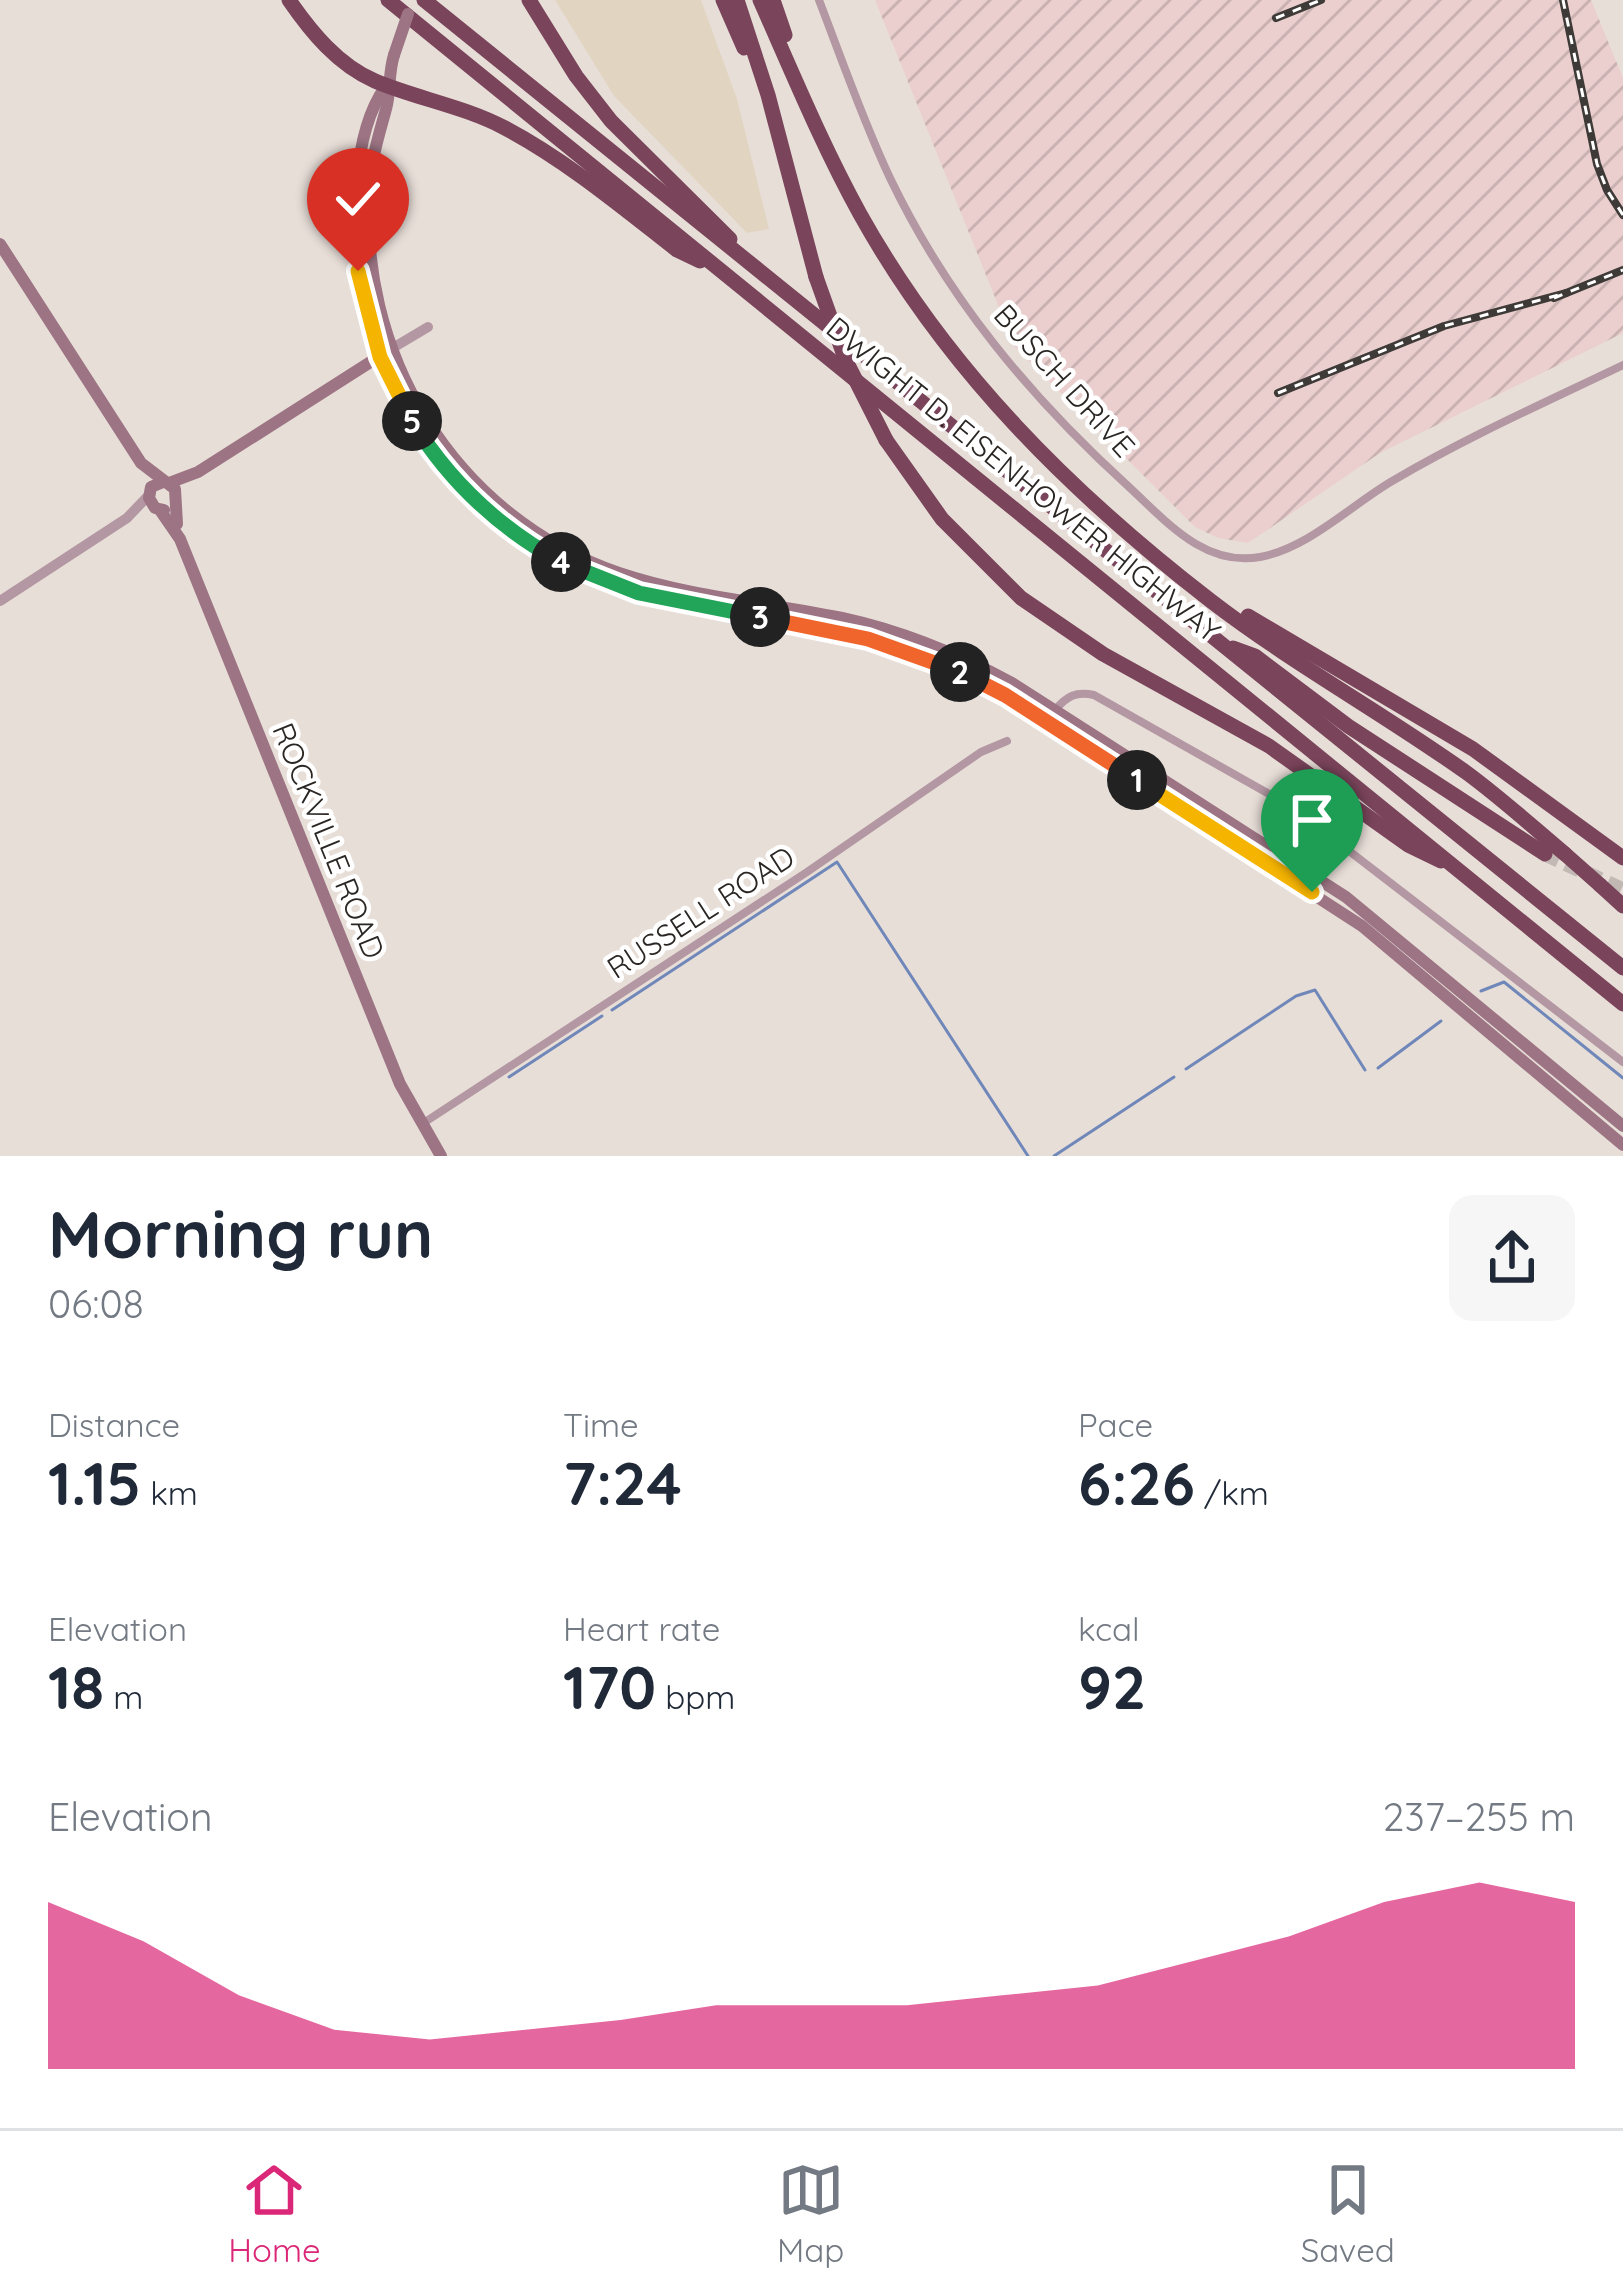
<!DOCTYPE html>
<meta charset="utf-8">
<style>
body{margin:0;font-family:Quicksand,sans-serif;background:#f6f6f7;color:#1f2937;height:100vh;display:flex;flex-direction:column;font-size:45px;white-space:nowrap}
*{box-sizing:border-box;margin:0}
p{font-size:39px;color:#747a83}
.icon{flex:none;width:66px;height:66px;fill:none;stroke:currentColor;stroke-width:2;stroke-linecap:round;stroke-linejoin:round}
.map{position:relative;height:1156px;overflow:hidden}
.drawer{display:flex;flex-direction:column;background:#fff;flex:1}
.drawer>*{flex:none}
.pin{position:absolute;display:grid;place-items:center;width:102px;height:102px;color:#fff;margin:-123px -51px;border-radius:50% 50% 50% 0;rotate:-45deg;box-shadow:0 0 12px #0007}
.pin .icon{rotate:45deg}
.km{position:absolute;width:60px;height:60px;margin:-30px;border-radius:50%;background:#222;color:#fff;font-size:33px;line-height:60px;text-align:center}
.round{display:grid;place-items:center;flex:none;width:126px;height:126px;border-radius:24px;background:#f6f6f7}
.overview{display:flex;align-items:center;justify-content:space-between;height:204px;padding:0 48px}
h1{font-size:66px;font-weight:800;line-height:90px}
.stats{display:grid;grid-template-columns:repeat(3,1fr);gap:18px;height:204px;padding:12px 48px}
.stats div{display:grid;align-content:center}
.stats b{font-size:60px;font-weight:800}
.stats small{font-size:33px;font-weight:400}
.stats p{font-size:33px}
.chart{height:336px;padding:24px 48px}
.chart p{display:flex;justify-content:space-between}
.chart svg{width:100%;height:216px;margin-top:12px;fill:#db2777;opacity:.7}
.tabs{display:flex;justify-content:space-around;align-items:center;height:168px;border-top:3px solid #e0e1e3;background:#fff;font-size:33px;color:#747a83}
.tabs a{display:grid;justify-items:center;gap:6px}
.tabs .selected{color:#db2777}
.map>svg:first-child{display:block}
.commercial{fill:#e1d5c1}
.industrial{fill:url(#industrial-furrows)}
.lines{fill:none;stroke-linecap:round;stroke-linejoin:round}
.stream{stroke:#7087b9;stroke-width:3}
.motorway-tunnel{stroke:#c2b9b4;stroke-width:15;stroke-dasharray:15 8;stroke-linecap:butt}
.minor{stroke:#b397a2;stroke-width:8}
.tertiary{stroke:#b397a2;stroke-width:10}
.secondary{stroke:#9c7483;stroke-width:12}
.motorway{stroke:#7a445b;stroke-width:15}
.rail-casing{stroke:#3e3a37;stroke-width:8}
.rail{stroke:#fff;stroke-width:3;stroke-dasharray:9;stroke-linecap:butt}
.secondary-bridge{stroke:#9c7483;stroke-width:12}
.motorway-bridge{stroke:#7a445b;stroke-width:15}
.split-1-casing{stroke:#fff;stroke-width:24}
.split-2-casing{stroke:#fff;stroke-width:24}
.split-3-casing{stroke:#fff;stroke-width:24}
.split-4-casing{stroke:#fff;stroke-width:24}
.split-5-casing{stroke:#fff;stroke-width:24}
.split-6-casing{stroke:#fff;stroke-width:24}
.split-1{stroke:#f5b400;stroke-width:15}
.split-2{stroke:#f0652b;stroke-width:15}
.split-3{stroke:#f0652b;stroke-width:15}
.split-4{stroke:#22a559;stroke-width:15}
.split-5{stroke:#22a559;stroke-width:15}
.split-6{stroke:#f5b400;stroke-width:15}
.labels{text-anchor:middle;stroke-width:9;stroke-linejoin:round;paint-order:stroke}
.street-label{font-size:30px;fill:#2a2624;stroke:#fff}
</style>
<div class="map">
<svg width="1623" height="1156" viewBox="0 0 1623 1156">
<defs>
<pattern id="industrial-furrows" width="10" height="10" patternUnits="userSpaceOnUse" patternTransform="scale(3)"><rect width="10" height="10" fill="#eacfce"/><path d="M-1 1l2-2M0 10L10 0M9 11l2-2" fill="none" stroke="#c9b2b1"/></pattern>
</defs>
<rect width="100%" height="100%" fill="#e8ded8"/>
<!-- commercial -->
<path class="commercial" d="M555,0H701L737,99L769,229L747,233L614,96Z"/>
<!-- industrial -->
<path class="industrial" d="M875,0H1591L1623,78V333L1380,453L1248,543L1218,538L1195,527L1015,347Z"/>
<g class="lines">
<!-- stream -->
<g class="stream">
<path d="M1481,991L1504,982L1623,1078"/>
<path d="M612,1010L837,862L1028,1156"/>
<path d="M1378,1068L1441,1021"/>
<path d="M1186,1069L1296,996L1315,990L1365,1070"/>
<path d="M509,1077L602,1016"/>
<path d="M1054,1156L1174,1077"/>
</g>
<!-- motorway-tunnel -->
<path class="motorway-tunnel" d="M1545,854L1623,890"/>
<!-- minor -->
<g class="minor">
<path d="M819,0C842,60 863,121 890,178C948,299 1031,398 1129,487C1166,521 1204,567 1260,557C1309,548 1352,504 1394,480C1467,437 1546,402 1623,365"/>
<path d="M1055,710C1067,696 1076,691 1094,695L1292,807L1623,1062"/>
<path d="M422,1124L807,872L981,752L1007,741"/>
</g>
<!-- tertiary -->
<g class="tertiary">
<path d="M391,349L428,327"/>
<path d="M0,601L127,518L149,495"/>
</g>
<!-- secondary -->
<g class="secondary">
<path d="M394,55C388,74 391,91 386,109C380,132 372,155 370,180C355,352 453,516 619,573C690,597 768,603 842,618C902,631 958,654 1012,683L1346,897L1623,1126"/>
<path d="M386,86C351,133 350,235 362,290C393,433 493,552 637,593C704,612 775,617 843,633C900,645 953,667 1005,695L1362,926L1623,1145"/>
<path d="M0,244L141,463L175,489L177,524"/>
<path d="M163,482L151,487L149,498L155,508L164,510"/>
<path d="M169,483L198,472L383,354"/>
<path d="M160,510L180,539L400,1084L441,1156"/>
</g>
<!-- motorway -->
<g class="motorway">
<path d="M289,0C311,32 338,65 375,81C418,99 463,106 505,128C567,161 622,207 677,250L700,261"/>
<path d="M388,0L1623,1004"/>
<path d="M424,0L1623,968"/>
<path d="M529,0L576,76L611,121L730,239"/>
<path d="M723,0L744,48"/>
<path d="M737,0L768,95L816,277"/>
<path d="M760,0C792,72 822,145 860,214C947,370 1071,493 1211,601C1293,664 1383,713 1467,773C1501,798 1533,827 1565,854"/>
<path d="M773,0L785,35"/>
<path d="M886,440L942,519L1021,598L1103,654L1269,746L1408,845L1441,861"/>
<path d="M1248,616L1473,749L1623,858"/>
<path d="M1233,648L1255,656L1348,726L1545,854"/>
<path d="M1600,885L1623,906"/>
</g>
<defs>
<g id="rail">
<path d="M1563,0L1597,164L1607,190L1623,215"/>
<path d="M1276,18L1321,0"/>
<path d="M1554,298L1623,270"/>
<path d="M1278,393L1444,326L1566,293"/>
</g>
</defs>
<!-- rail casing -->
<use href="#rail" class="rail-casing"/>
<!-- rail -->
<use href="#rail" class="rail"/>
<!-- secondary-bridge -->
<path class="secondary-bridge" d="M394,55L408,14"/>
<!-- motorway-bridge -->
<g class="motorway-bridge">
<path d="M816,277L846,361L886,440"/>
<path d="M1565,854L1600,885"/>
</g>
</g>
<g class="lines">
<defs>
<path id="split-1" d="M1137,780L1312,892"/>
<path id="split-2" d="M960,672L1005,695L1137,780"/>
<path id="split-3" d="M760,617L868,639L960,672"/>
<path id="split-4" d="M561,562L639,593L760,617"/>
<path id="split-5" d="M412,421C449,481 499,528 561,562"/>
<path id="split-6" d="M358,271L380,357L412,421"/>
</defs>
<!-- split-1 casing -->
<use href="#split-1" class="split-1-casing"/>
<!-- split-2 casing -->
<use href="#split-2" class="split-2-casing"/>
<!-- split-3 casing -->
<use href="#split-3" class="split-3-casing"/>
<!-- split-4 casing -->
<use href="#split-4" class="split-4-casing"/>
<!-- split-5 casing -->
<use href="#split-5" class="split-5-casing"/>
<!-- split-6 casing -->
<use href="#split-6" class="split-6-casing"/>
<!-- split-1 -->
<use href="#split-1" class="split-1"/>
<!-- split-2 -->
<use href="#split-2" class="split-2"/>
<!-- split-3 -->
<use href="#split-3" class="split-3"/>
<!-- split-4 -->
<use href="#split-4" class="split-4"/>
<!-- split-5 -->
<use href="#split-5" class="split-5"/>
<!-- split-6 -->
<use href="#split-6" class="split-6"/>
</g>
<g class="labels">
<!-- street labels -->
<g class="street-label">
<text transform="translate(1064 381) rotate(48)" y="10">BUSCH DRIVE</text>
<text transform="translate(1023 480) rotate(39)" y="10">DWIGHT D. EISENHOWER HIGHWAY</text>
<text transform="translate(328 841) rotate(68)" y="10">ROCKVILLE ROAD</text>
<text transform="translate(701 913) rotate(-33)" y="10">RUSSELL ROAD</text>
</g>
</g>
</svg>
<div class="pin" style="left:1312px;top:892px;background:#1e9e55"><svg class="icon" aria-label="arrive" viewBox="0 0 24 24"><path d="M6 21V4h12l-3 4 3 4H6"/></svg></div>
<div class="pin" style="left:358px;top:271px;background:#d93025"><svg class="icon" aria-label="check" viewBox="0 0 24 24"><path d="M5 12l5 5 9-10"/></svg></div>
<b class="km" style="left:1137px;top:780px">1</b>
<b class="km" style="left:960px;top:672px">2</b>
<b class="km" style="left:760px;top:617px">3</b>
<b class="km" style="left:561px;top:562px">4</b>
<b class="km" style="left:412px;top:421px">5</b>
</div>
<section class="drawer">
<div class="overview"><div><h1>Morning run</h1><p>06:08</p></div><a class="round"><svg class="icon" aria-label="share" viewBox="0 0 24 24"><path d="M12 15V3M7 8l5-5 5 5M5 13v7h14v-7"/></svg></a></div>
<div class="stats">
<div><p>Distance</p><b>1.15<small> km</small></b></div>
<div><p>Time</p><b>7:24</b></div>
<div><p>Pace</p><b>6:26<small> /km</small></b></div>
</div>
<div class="stats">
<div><p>Elevation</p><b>18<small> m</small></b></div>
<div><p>Heart rate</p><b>170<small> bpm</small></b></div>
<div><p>kcal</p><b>92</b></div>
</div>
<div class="chart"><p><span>Elevation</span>237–255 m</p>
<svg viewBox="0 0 160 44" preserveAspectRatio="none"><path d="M0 44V10L10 18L20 29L30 36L40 38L50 36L60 34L70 31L80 31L90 31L100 29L110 27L120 22L130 17L140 10L150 6L160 10V44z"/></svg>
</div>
</section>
<nav class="tabs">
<a class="selected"><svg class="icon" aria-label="home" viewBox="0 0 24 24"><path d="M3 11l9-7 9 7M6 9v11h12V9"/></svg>Home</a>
<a><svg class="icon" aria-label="map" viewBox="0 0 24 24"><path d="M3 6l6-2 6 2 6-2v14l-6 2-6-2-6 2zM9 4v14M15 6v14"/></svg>Map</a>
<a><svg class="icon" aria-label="saved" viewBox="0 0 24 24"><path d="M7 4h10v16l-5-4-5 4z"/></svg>Saved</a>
</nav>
